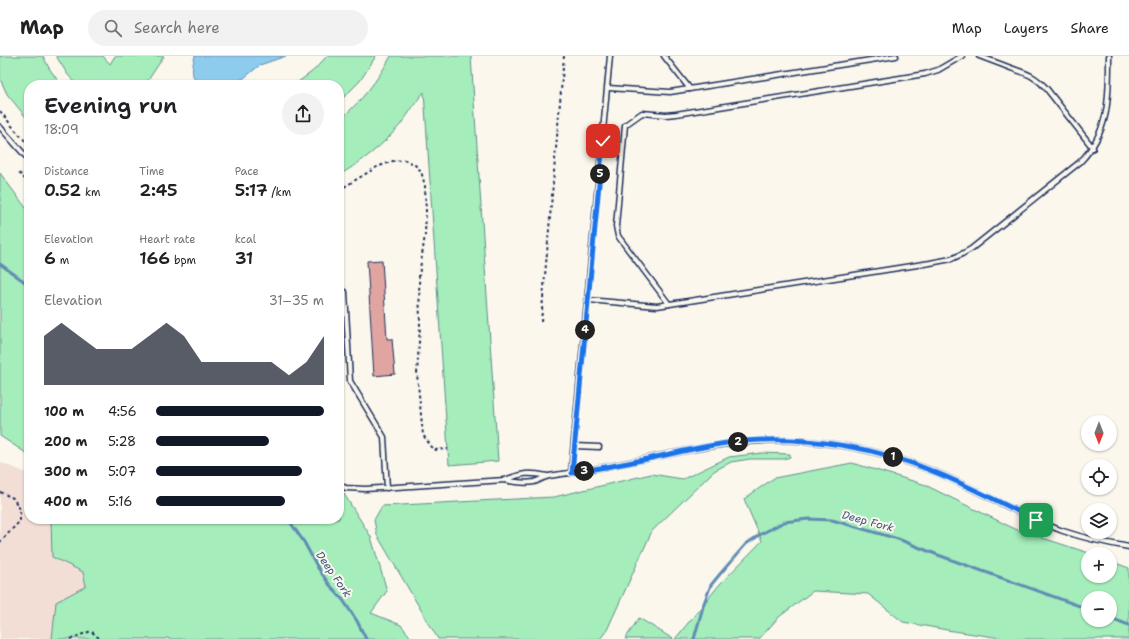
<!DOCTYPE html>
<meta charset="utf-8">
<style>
body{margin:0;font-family:"Shantell Sans",sans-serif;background:#f2f2f2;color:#202124;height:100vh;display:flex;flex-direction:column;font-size:15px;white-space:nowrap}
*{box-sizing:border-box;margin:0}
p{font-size:13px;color:#757577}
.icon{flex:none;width:22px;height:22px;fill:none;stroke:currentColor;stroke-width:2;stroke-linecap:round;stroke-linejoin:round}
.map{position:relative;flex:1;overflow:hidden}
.drawer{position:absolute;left:24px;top:24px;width:320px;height:444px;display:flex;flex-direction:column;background:#fff;border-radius:16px;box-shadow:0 1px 3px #0004}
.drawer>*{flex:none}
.needle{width:26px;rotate:180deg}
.buttons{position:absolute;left:1081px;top:359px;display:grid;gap:8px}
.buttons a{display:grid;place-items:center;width:36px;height:36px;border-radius:50%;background:#fff;box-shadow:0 1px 3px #0004;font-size:20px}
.pin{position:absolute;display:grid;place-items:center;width:34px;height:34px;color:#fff;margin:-17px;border-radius:8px;box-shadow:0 2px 6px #0006}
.km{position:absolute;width:20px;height:20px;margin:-10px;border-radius:50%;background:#222;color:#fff;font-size:11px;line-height:20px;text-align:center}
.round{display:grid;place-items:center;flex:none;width:42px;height:42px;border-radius:21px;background:#f2f2f2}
.head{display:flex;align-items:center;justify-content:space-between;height:68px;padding:0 20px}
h1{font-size:22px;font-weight:600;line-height:30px}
.figures{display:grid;grid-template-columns:repeat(3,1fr);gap:6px;height:68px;padding:4px 20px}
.figures div{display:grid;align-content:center}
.figures b{font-size:17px;font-weight:600}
.figures small{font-size:11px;font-weight:400}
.figures p{font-size:11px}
.chart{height:112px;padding:8px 20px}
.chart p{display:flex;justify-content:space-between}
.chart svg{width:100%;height:72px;margin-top:4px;fill:#111827;opacity:.7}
ul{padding:0 20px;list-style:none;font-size:13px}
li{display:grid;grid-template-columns:64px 48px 1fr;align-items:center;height:30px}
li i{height:10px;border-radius:5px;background:#111827}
header{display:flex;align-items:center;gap:24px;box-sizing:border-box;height:56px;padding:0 20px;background:#fff;border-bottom:1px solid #e0e0e0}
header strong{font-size:19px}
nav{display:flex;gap:22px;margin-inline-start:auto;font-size:14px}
.search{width:280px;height:36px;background:#f2f2f2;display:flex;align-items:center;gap:10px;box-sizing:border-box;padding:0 14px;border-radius:22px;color:#757577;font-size:15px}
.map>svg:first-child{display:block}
.built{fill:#f3ded6}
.green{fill:#a5edba;stroke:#608e8c;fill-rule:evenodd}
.water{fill:#8eccee;stroke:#608db4}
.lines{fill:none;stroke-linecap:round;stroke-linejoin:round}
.stream{stroke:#608db4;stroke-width:3}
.building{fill:#e0a5a1;stroke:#1b2f5e}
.lane-casing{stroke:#1b2f5e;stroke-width:7}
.path{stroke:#1b2f5e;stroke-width:2;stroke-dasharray:3 3;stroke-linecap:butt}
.lane{stroke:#fbf7ec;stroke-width:4}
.route-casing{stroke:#fff;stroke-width:8}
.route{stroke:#1a73e8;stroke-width:5}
.labels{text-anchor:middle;stroke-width:4;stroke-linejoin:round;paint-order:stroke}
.water-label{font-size:11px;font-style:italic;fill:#385682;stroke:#fbf7ec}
</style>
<header>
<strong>Map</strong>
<div class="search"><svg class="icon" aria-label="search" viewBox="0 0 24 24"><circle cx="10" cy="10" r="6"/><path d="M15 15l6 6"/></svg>Search here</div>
<nav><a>Map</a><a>Layers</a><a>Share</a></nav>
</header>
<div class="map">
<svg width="1129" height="583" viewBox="0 0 1129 583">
<rect width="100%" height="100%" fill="#fbf7ec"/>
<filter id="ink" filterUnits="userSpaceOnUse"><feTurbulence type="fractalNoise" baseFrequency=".025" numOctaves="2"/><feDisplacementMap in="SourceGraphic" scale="8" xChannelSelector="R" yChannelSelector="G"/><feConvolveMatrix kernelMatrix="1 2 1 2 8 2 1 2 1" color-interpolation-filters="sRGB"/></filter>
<g filter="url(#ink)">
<!-- built -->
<path class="built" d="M0,406L29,418V463H147L322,583H0Z"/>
<!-- green -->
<g class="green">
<path d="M0,0H43L49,12L61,29H29V65L7,38L0,23Z"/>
<path d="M56,0H103L110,8L115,0H164L145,29H77L68,19Z"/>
<path d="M327,0H376L360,25L339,46V29H294L313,15Z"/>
<path d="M391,0H471L498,405L449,409L424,36C415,46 409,58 401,68C383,89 362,106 339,119V64C360,47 378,24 391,0Z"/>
<path d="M0,117L29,156V399L0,380Z"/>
<path d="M762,397L790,398V401L784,403H750L731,406L714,415L652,475L607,574L600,583H438L377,479L374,464L382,450L554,441L651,418L683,423L729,401Z"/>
<path d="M852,407L923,428L1015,473L1092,498H1088V520H1110V505L1129,512V583H1008L947,574L903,566L868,538L813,535L779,561L759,583H675L720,528L762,485L744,443L774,422ZM1088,542H1110V564H1088Z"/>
<path d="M339,436L344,438L371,481L387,535L371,557L401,569L412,583H170L167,582L165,583H52L56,546L86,530L83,516L52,501L51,463H339Z"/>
<path d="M639,562L673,583H625Z"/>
</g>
<!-- water -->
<path class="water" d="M195,0H286L260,9L244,22L230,29H199C190,21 192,11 195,0Z"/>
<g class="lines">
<!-- stream -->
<g class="stream">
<path d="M0,208L29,229"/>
<path d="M288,463L304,486L318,512L329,528L343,544L357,565L366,583"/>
<path d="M1110,562L1129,569"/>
<path d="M694,583L704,547L711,529L720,518L746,488L761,478L784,466L808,463L832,464L898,483L938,499L1088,553"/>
</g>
</g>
<!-- building -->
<path class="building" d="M382,204L387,283H392L395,318L374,320L367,205Z"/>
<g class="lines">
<defs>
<g id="lane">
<path d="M664,0L690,33"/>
<path d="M979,0C987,3 995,6 1003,9C1022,17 1031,16 1046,32L1093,92"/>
<path d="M608,32L670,36L896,0"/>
<path d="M0,71L29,104"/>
<path d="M339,237L345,236L350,325L384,381L387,432"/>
<path d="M588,244L657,250L930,207L951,203L960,199L971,193L1080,106C1110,75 1109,41 1109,0"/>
<path d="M669,248L618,180L616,170L625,69L642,57L666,59L676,58L925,18L938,14L962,0"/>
<path d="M574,390L599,391"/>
<path d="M571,417L610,0"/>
<path d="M505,424C523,417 528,416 547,420"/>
<path d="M339,429L346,432L365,433L505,424C514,426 524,428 534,426C538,425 542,422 546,421C551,419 556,419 562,418C643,408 720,379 803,385C848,388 893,399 935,416C979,434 1019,459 1063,475C1084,482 1106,487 1129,491"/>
</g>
</defs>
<!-- lane casing -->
<use href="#lane" class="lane-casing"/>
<!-- path -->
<g class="path">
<path d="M0,55L16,75L29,89"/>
<path d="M19,117L29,127"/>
<path d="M339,134L377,111L393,105L405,104L414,108L421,115L425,130L426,156L425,179L419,220L420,270L417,318L423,379L434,394L448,393"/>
<path d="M541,266L564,0"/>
<path d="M0,436L13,442L20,453V465L0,486"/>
<path d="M70,583L91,575L100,583"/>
</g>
<!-- lane -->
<use href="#lane" class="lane"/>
</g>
</g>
<g class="lines" filter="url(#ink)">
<defs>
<path id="route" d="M603,85L572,417C593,413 615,410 637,405C673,398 708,388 744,385C809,380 877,391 937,417C971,431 1003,448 1036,464"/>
</defs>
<!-- route casing -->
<use href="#route" class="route-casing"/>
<!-- route -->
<use href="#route" class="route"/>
</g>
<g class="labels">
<!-- water labels -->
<g class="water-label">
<text transform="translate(868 465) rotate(15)" y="4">Deep Fork</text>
<text transform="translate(334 518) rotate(55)" y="4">Deep Fork</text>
</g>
</g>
</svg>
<div class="buttons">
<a><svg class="needle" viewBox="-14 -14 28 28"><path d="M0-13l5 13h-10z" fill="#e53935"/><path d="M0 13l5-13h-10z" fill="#757577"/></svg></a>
<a><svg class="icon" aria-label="locate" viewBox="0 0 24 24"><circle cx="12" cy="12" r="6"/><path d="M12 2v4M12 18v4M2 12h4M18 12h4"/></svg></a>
<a><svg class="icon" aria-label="layers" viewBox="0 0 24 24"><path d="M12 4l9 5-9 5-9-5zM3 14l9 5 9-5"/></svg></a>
<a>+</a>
<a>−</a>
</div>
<div class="pin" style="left:1036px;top:464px;background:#1e9e55"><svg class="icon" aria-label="arrive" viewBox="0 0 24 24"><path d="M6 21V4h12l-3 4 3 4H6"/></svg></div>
<div class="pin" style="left:603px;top:85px;background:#d93025"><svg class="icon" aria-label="check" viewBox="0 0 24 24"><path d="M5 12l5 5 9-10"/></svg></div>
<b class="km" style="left:893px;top:401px">1</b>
<b class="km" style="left:738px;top:386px">2</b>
<b class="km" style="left:584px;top:415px">3</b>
<b class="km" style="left:585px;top:274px">4</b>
<b class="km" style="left:600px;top:118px">5</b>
<section class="drawer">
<div class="head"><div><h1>Evening run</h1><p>18:09</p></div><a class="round"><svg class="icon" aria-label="share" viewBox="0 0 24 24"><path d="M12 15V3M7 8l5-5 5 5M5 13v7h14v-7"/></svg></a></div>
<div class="figures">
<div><p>Distance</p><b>0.52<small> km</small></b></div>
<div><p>Time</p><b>2:45</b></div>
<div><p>Pace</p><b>5:17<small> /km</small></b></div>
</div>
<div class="figures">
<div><p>Elevation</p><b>6<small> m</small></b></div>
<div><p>Heart rate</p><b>166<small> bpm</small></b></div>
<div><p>kcal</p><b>31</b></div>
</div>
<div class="chart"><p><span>Elevation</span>31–35 m</p>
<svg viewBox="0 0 160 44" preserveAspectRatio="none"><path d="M0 44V14L10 6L20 14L30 22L40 22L50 22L60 14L70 6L80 14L90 30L100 30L110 30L120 30L130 30L140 38L150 30L160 14V44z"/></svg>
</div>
<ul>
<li><b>100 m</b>4:56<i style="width:100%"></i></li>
<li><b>200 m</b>5:28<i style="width:67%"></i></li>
<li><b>300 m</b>5:07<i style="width:87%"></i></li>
<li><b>400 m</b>5:16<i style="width:77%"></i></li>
</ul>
</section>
</div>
